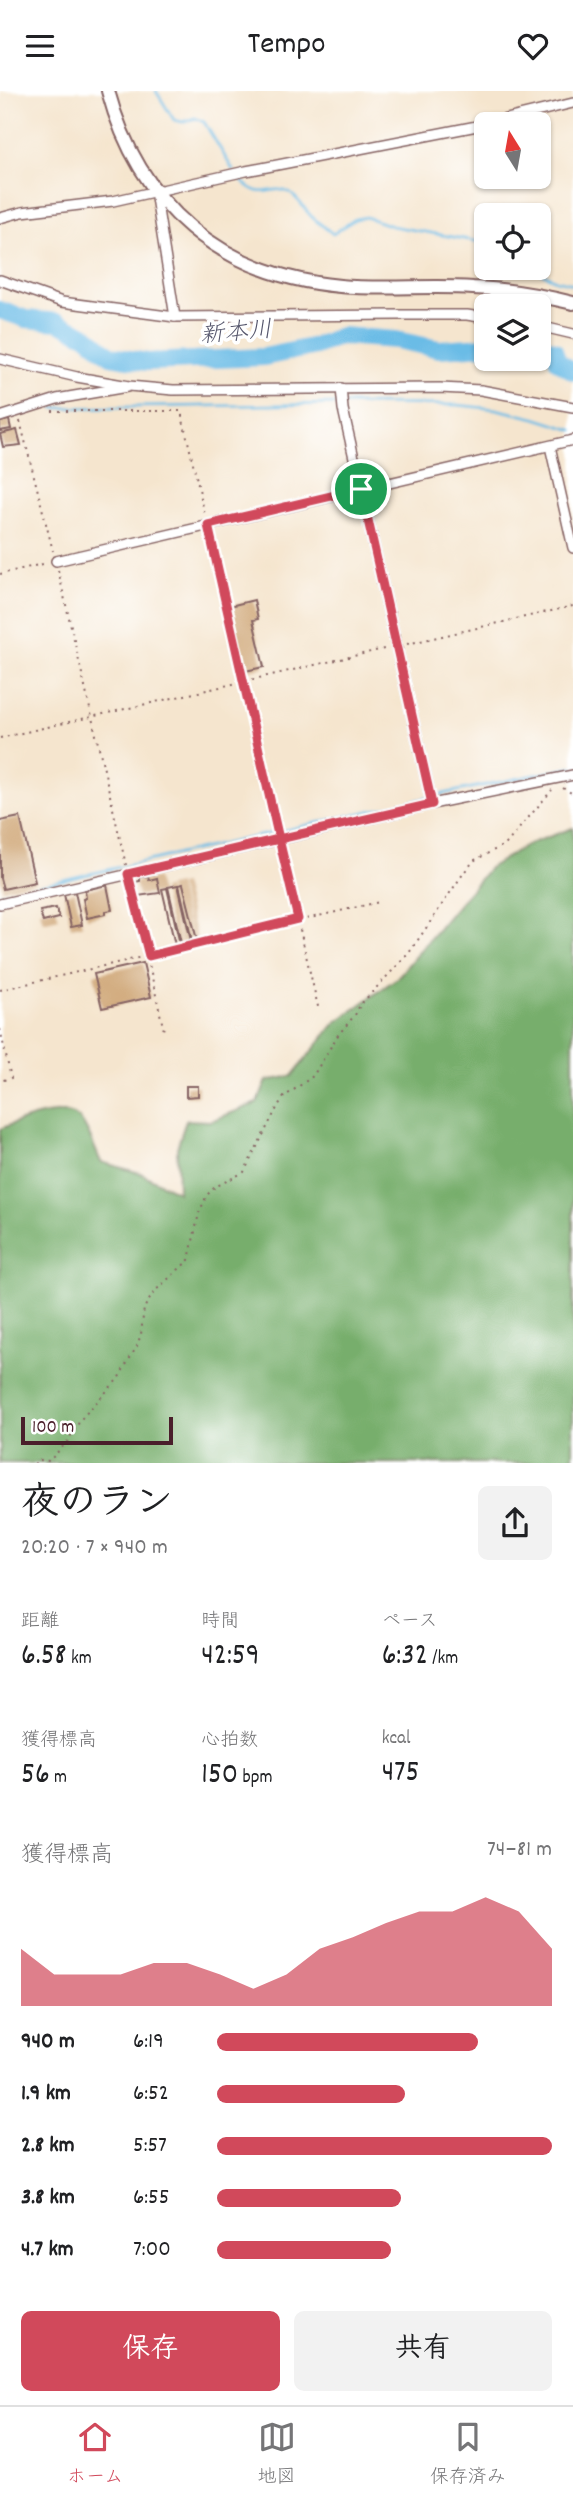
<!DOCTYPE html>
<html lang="ja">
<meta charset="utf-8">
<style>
body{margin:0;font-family:Dekko,"Klee One",sans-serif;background:#f2f2f2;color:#202124;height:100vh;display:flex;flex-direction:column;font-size:26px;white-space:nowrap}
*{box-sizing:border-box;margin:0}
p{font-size:23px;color:#757577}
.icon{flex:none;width:38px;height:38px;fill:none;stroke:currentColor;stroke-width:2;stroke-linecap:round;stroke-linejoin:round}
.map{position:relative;height:1372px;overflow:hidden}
.drawer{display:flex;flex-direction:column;background:#fff;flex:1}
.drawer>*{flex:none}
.needle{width:46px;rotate:349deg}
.buttons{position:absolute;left:474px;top:21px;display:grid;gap:14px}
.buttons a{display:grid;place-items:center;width:77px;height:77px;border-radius:10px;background:#fff;box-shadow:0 2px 5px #0004;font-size:35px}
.scale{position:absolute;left:21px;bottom:18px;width:152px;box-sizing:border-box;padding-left:7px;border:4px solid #4a1f2b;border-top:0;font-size:19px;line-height:24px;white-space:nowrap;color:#4a1f2b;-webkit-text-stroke:5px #fff;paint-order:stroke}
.pin{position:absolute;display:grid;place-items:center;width:60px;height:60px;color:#fff;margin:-30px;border:4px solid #fff;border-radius:50%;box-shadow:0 2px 7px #0007}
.round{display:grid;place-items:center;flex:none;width:74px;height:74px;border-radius:10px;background:#f2f2f2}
.headline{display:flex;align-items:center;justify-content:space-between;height:119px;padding:0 21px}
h1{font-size:38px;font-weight:600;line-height:52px}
.stats{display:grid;grid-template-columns:repeat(3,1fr);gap:10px;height:119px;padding:7px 21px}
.stats div{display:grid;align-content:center}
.stats b{font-size:30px;font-weight:600}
.stats small{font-size:19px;font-weight:400}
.stats p{font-size:19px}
.chart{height:196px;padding:14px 21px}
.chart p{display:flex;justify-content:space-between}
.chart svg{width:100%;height:126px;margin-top:7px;fill:#d1495b;opacity:.7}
.button{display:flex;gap:14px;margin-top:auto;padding:14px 21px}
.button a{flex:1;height:80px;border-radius:10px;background:#d1495b;color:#fff;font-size:28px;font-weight:600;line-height:80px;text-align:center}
.button a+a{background:#f2f2f2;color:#202124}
ul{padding:0 21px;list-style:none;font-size:23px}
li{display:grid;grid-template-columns:112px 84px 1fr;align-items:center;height:52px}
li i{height:18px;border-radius:9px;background:#d1495b}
header{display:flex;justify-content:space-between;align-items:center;height:91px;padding:0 21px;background:#fff;font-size:32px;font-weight:600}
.menu{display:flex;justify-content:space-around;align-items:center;height:98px;border-top:2px solid #e0e0e0;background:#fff;font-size:19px;color:#757577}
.menu a{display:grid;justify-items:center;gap:4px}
.menu .on{color:#d1495b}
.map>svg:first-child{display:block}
.forest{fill:#77ae6c;stroke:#60664c;stroke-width:2}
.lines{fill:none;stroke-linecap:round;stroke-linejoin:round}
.stream{stroke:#6abce6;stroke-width:2.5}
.river{stroke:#6abce6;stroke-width:18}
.building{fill:#d3ad81}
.street-casing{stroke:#866464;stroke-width:12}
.secondary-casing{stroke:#866464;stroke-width:16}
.path{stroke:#866464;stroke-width:2;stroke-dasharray:2 5;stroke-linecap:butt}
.street{stroke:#fff;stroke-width:9}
.secondary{stroke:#fff;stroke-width:12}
.route-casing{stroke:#fff;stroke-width:14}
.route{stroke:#d1495b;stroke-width:9}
.labels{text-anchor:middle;stroke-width:7;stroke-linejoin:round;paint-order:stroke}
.water-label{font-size:24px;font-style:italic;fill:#55566c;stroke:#fff}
</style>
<header><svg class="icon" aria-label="menu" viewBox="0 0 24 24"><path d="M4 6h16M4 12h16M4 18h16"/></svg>Tempo<svg class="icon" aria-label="heart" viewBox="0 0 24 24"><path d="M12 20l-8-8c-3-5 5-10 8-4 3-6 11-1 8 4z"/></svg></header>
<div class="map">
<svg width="573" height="1373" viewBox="0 0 573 1373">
<rect width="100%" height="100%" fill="#fff"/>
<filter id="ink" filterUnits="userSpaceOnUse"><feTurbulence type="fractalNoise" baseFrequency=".0143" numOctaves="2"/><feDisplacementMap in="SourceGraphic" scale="14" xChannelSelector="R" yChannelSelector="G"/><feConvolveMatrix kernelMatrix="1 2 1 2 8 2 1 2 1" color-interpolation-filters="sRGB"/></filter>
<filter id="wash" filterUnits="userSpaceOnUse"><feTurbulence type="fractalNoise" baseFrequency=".00686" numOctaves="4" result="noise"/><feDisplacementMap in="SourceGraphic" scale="28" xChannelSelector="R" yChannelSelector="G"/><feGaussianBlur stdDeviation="1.57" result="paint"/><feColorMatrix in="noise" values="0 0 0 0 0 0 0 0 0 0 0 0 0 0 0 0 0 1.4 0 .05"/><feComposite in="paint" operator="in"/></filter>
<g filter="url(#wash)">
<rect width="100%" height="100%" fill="#f5e5ce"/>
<!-- forest -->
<path class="forest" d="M573,737V1372H0V1038C19,1030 68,1010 82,1031C90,1043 95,1058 101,1071L140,1082L178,1101L177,1057L186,1029L211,1030L257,1012L267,990L292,985L335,932L397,887L489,777L529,753Z"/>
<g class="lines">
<!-- stream -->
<g class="stream">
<path d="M156,0L174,29L183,31L195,27L204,31L233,79"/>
<path d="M238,86C262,114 270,92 288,101C298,106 304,118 311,125C318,132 326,137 333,143L355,128L366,126L392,135L486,152"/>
<path d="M531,177L556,189L573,193"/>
<path d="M54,317L348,313L457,314L496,318L535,327L573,339"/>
<path d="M433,705L573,676"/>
<path d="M0,803L427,707"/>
</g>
<!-- river -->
<g class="river">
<path d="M0,219L26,228L58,231L87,245L111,265L147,271L264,266L316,255L341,245L396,249L439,258L486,255"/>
<path d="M539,254L554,259L558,270L573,280"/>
</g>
</g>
<g id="blocks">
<!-- building -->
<g class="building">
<path d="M9,329L11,338L0,340V331Z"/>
<path d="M17,339L21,354L3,356L0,343Z"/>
<path d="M254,509L258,528L253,529L264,576L245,580L230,515Z"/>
<path d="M20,726L35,791L3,798L0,787V730Z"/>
<path d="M148,785L149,789L157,787L160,802L138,805L135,791L140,790V786Z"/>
<path d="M183,793L197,849L192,850L179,794Z"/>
<path d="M107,794L112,819L106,820V823L87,827L83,808L86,807L85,799Z"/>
<path d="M178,794L191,850L181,852L168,796Z"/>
<path d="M167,797L180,853L175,854L162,798Z"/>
<path d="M75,801L82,834L71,836L64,803Z"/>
<path d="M56,817L59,827L43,831L40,820Z"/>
<path d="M143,872L151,906L102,917L94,883Z"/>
<path d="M186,995H198V1005L186,1006Z"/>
</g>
</g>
</g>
<g filter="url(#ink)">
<use href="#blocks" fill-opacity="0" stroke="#866464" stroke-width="2"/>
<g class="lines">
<defs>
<g id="street">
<path d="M155,100L175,226"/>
<path d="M0,127L22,121L113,110L246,80L482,34L573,12"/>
<path d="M0,189L62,211L175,226L400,224H467L486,227"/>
<path d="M539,235L573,243"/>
<path d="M0,268L77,286L129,295L173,299L440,297L481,299L573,316"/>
<path d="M341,297L343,318L432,713"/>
<path d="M0,326L57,308L127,296"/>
<path d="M550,355L573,457"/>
<path d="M56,470L573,349"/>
<path d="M0,813L432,713L573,684"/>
</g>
<path id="secondary" d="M108,0C139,115 221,184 340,195C384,199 429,194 473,197C507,198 540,204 573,212"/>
</defs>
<!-- street casing -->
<use href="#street" class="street-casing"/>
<!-- secondary casing -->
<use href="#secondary" class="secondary-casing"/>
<!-- path -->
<g class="path">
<path d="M52,320H181L205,424"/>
<path d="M20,330L53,460"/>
<path d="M210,443L277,738"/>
<path d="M58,479L126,774"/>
<path d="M0,483L47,472"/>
<path d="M407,553L573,515"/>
<path d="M0,647L388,557"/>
<path d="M563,697L573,703"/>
<path d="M281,757L319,920"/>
<path d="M131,793L164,940"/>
<path d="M0,899L379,811"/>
<path d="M0,938L11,987L0,990"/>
<path d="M34,1373L40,1369L49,1370L67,1351L81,1328L118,1288L137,1255L141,1243L144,1217L155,1200L189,1169L199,1122L207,1104L215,1096L244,1081L278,1015L284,1006L313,985L338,944L355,924L360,914L409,862L465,780L475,769L506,753L552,699"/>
</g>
<!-- street -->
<use href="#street" class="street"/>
<!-- secondary -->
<use href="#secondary" class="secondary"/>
</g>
</g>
<g class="lines" filter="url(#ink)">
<defs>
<path id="route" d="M361,398L208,434L279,748L128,783L149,865L298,828L279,748L432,713L361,398"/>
</defs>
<!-- route casing -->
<use href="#route" class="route-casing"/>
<!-- route -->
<use href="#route" class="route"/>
</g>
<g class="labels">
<!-- water labels -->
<g class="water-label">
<text transform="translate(236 240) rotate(-5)" y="8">新本川</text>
</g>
</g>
</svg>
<div class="buttons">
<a><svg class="needle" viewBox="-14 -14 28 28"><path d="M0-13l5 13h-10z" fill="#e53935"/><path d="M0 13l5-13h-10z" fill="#757577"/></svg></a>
<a><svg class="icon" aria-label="locate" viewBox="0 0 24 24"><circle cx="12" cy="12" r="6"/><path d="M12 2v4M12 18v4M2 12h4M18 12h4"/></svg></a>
<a><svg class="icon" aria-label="layers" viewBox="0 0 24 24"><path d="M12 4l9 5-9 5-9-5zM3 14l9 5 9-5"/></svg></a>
</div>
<div class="scale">100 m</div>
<div class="pin" style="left:361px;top:398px;background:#1e9e55"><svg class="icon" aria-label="arrive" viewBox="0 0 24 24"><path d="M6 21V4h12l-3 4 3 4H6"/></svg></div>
</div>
<section class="drawer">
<div class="headline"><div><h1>夜のラン</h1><p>20:20 · 7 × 940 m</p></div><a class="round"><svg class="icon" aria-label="share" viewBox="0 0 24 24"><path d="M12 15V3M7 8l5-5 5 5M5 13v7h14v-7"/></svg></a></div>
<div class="stats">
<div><p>距離</p><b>6.58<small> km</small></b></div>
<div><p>時間</p><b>42:59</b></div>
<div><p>ペース</p><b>6:32<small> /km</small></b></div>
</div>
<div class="stats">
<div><p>獲得標高</p><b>56<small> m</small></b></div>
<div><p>心拍数</p><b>150<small> bpm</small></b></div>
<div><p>kcal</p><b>475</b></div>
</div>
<div class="chart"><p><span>獲得標高</span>74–81 m</p>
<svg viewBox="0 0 160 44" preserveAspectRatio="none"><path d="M0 44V24L10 33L20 33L30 33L40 29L50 29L60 33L70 38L80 33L90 24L100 20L110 15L120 11L130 11L140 6L150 11L160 24V44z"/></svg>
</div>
<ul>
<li><b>940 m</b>6:19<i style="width:78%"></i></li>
<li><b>1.9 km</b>6:52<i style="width:56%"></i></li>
<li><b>2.8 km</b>5:57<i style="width:100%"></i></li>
<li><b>3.8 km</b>6:55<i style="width:55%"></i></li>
<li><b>4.7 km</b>7:00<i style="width:52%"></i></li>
</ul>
<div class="button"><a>保存</a><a>共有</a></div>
</section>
<nav class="menu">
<a class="on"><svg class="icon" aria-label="home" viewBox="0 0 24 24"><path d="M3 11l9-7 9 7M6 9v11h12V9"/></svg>ホーム</a>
<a><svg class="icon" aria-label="map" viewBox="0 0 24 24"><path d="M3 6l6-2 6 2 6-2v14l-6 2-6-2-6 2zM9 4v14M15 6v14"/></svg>地図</a>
<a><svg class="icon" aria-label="saved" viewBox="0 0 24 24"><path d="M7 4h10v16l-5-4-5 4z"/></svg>保存済み</a>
</nav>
